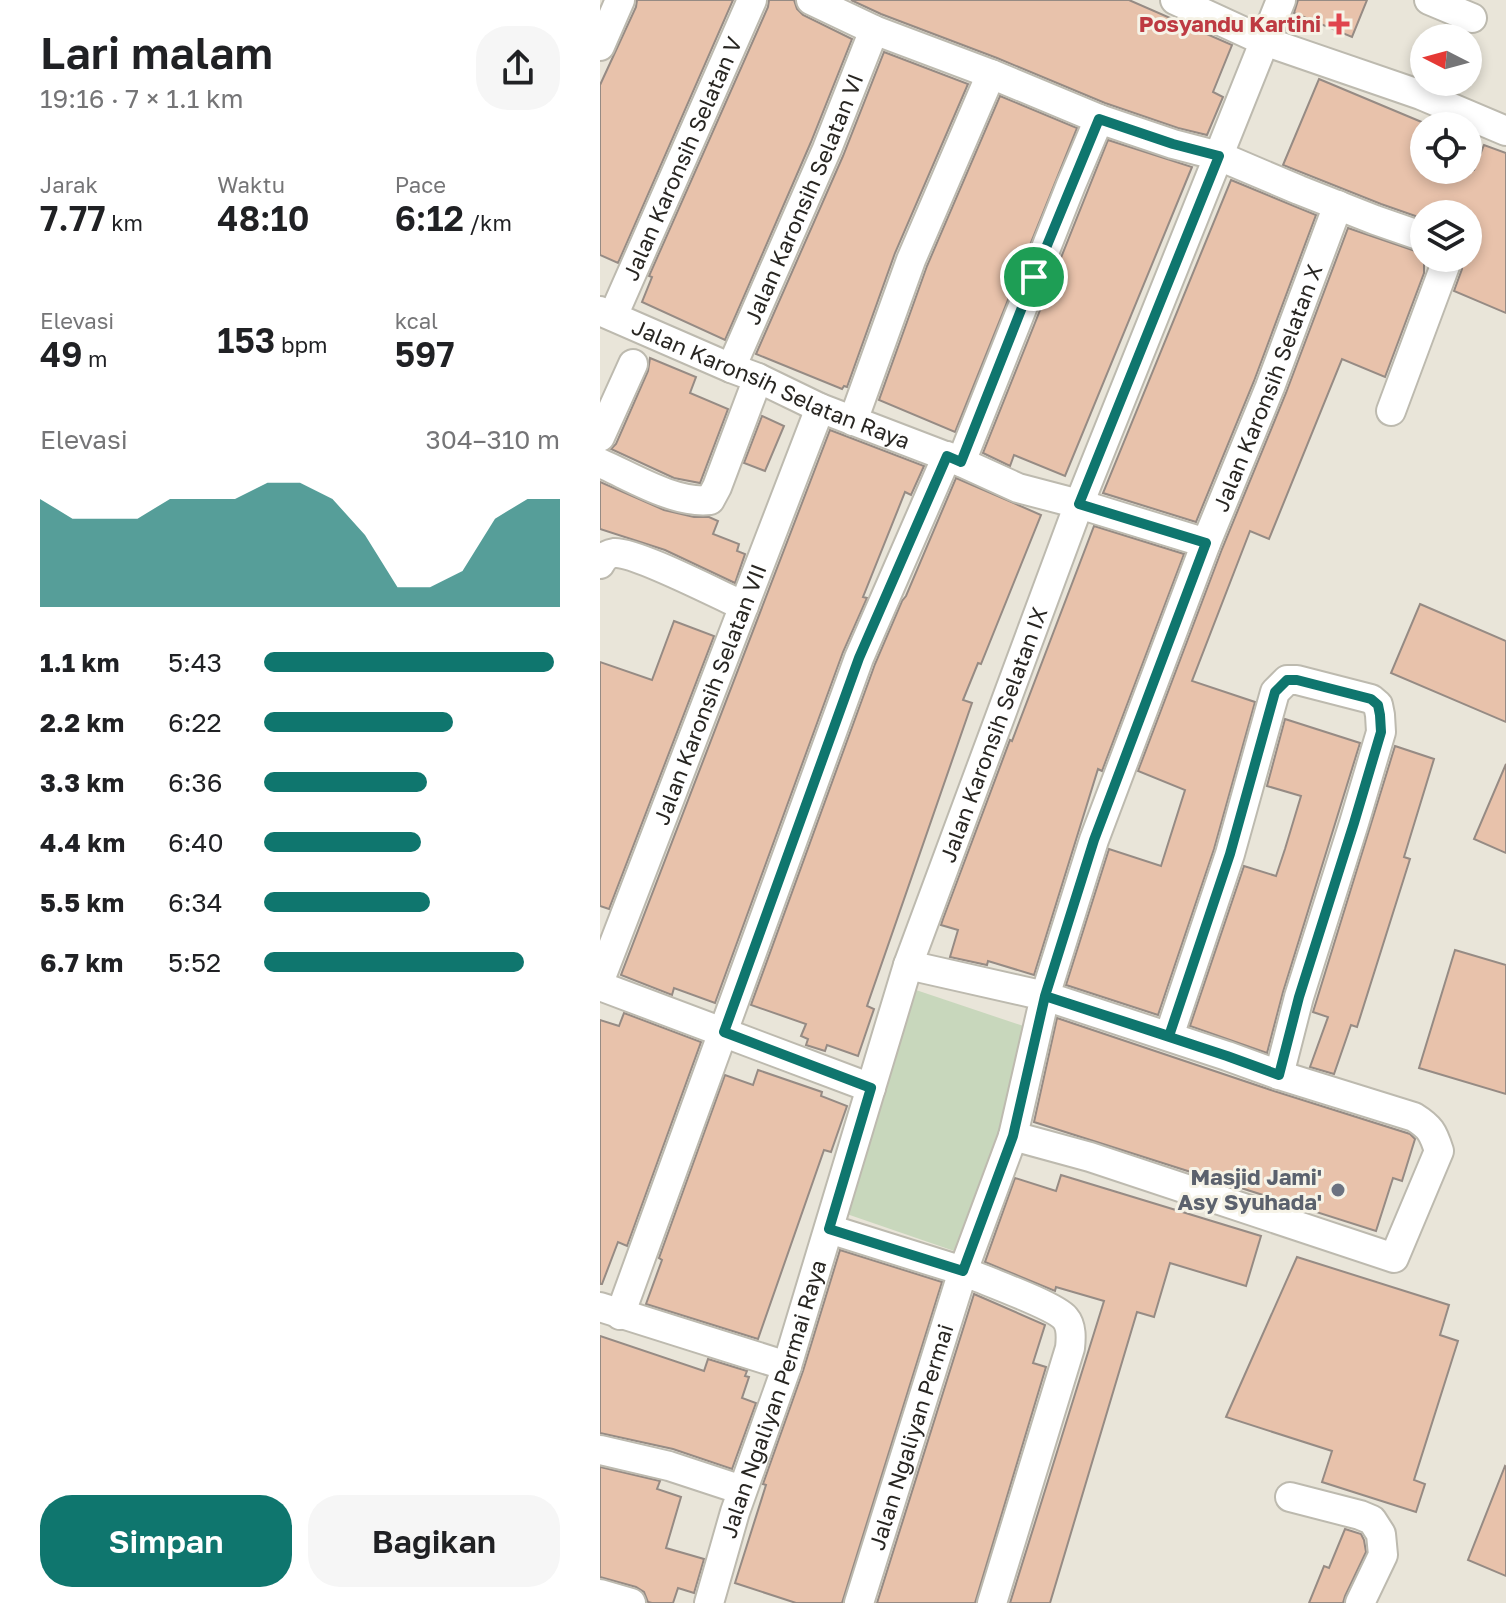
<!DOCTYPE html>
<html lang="id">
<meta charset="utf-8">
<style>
body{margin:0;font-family:"Golos Text",sans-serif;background:#f6f6f6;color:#202124;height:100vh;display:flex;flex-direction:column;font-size:30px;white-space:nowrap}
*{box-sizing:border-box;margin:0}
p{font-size:26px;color:#757577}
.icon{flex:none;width:44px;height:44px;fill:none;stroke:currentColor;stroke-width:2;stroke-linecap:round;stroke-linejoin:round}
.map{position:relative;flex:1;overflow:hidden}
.sheet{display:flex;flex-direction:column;background:#fff;width:600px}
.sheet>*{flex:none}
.needle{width:52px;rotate:276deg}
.controls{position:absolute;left:810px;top:24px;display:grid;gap:16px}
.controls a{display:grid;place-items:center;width:72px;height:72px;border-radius:50%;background:#fff;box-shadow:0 4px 12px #0003;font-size:40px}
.pin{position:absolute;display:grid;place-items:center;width:68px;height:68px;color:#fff;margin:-34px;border:4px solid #fff;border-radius:50%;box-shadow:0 2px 8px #0007}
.round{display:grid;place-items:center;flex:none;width:84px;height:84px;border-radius:32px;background:#f6f6f6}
.summary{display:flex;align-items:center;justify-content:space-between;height:136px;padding:0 40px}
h1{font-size:44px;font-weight:600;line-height:60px}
.figures{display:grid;grid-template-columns:repeat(3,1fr);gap:12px;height:136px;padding:8px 40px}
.figures div{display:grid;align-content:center}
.figures b{font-size:34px;font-weight:600}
.figures small{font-size:22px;font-weight:400}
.figures p{font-size:22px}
.chart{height:224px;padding:16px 40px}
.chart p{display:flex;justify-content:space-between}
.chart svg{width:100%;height:144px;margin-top:8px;fill:#0f766e;opacity:.7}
.primary-button{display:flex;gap:16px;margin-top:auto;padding:16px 40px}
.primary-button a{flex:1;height:92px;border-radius:32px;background:#0f766e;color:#fff;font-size:32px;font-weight:600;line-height:92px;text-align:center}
.primary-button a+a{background:#f6f6f6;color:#202124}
ul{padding:0 40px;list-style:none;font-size:26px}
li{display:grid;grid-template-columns:128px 96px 1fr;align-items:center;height:60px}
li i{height:20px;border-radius:10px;background:#0f766e}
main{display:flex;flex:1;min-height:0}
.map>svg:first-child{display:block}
.green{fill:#c8d7bc}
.building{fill:#e8c2ab;stroke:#968b84;stroke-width:2}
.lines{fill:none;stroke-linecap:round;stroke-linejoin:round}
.street-casing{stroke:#bdbaaf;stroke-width:32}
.street{stroke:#fff;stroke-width:28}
.route-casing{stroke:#fff;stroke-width:16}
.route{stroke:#0f766e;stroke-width:10}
.health-dot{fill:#e0444e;stroke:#f6f3e7;stroke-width:3}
.worship-dot{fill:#6b7280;stroke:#f6f3e7;stroke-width:3}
.labels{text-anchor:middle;stroke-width:6;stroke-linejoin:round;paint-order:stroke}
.health-label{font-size:22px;font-weight:bold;fill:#be3a42;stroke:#f6f3e7;text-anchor:end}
.street-label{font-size:22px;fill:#282622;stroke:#f6f3e7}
.worship-label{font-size:22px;font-weight:bold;fill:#5b616d;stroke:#f6f3e7;text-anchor:end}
</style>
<main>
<section class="sheet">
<div class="summary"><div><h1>Lari malam</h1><p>19:16 · 7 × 1.1 km</p></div><a class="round"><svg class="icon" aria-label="share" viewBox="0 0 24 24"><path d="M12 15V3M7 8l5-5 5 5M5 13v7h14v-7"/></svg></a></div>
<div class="figures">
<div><p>Jarak</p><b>7.77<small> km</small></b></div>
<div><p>Waktu</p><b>48:10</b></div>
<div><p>Pace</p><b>6:12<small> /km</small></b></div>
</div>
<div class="figures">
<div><p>Elevasi</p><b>49<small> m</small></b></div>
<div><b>153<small> bpm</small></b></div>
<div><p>kcal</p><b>597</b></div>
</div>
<div class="chart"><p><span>Elevasi</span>304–310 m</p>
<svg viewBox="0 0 160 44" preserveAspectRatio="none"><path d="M0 44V11L10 17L20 17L30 17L40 11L50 11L60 11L70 6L80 6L90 11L100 22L110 38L120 38L130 33L140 17L150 11L160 11V44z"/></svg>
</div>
<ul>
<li><b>1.1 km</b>5:43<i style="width:98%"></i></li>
<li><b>2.2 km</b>6:22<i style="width:64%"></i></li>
<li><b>3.3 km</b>6:36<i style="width:55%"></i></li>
<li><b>4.4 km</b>6:40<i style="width:53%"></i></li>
<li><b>5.5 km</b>6:34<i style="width:56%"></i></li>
<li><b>6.7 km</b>5:52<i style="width:88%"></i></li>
</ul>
<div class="primary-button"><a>Simpan</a><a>Bagikan</a></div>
</section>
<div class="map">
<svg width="906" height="1603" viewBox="0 0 906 1603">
<rect width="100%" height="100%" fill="#e9e5d9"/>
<!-- green -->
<path class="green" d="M316,990L435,1030L360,1253L241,1212Z"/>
<!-- building -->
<g class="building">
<path d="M37,0H133L18,263L0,255V85L36,7Z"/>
<path d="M169,0H194L197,9L203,15L252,39L211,142L125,340L42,302L52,277L49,276L168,7Z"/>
<path d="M251,0H529L632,45L613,92L623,97L607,135L578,128L505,103L397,58L281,14Z"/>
<path d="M698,0H767L752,37L694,13Z"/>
<path d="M284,52L368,84L295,253L247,387L244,386L242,389L156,354L243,156Z"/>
<path d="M719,79L824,123V170H874L884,145L906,153V313L854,291L862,269V258H868V214H824V219L781,204L683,165Z"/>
<path d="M400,96L477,128L355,432L279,400L327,266Z"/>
<path d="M508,140L592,167L465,476L414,455L410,466L383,453Z"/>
<path d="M631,180L716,215L654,381L596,522L503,493Z"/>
<path d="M748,228L824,254V273L785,377L742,359L669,539L650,531L592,681L655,702L614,849L558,1015L466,985L509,849L561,866L585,790L538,771L622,549L686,393Z"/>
<path d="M50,358L96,377L90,393L128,409L100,483L74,478L11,449L16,444L48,371Z"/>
<path d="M162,416L184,426L165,471L144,463Z"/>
<path d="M230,430L324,466L311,495L305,492L263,597L267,598L243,652L115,1003L74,988L72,995L21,975Z"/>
<path d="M356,478L441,515L381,664L378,663L363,700L372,703L267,1006L274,1009L258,1056L227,1045L225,1051L206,1045L208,1039L201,1036L206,1024L151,1005L275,664L302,601L306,596Z"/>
<path d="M0,482L64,510L94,517H109L118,521L113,534L139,544L137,551L145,554L135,583L65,550L0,529Z"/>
<path d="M494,526L584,554L502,771L498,769L434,975L388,961L387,965L350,957L358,930L341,925L343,919L410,740L412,741Z"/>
<path d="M820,604L906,641V722L791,673Z"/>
<path d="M74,621L114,636L9,909L0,906V662L52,680Z"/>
<path d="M685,719L760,743L683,992L667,1053L590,1026L644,866L676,876L685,849L701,796L667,786Z"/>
<path d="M795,746L834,759L804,857L810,859L757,1027L751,1025L734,1074L710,1067L728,1017L713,1012Z"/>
<path d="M906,764V853L874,839Z"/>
<path d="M855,950L906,965V1094L819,1068Z"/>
<path d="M24,1013L101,1042L27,1246L18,1242L2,1284H0V1020L19,1026Z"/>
<path d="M457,1018L674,1091L810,1134L815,1139L802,1181L793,1178L776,1231L434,1122Z"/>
<path d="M158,1070L222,1092L221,1096L247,1106L231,1152L224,1150L158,1339L46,1304L62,1260L59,1258L125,1075L153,1085Z"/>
<path d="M461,1175L661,1236L646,1286L570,1263L554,1317L537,1312L450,1603H410L504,1301L456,1287L455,1291L385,1262L415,1178L456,1191Z"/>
<path d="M240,1250L342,1282L242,1603H196L135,1583L166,1485L163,1484L203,1371Z"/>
<path d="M697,1257L849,1305L840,1335L858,1341L814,1480L825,1484L816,1512L722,1482L732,1451L626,1417Z"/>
<path d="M374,1294L445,1325L433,1363L446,1367L375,1603H277Z"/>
<path d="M0,1336L104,1371L108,1359L147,1371L145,1376L149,1377L142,1398L156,1403L132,1469L73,1449L0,1433Z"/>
<path d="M905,1466L906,1467V1576L868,1560Z"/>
<path d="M0,1467L60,1481L57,1489L81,1497L66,1548L104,1559L94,1593L78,1588L73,1603H52L48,1602L44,1592L36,1587L0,1577Z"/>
<path d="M745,1529L761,1534L764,1540L766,1552L745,1596L743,1603H709L724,1566L729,1568Z"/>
</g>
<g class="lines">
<defs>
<g id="street">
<path d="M211,0L274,30L391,74L499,119L573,144L619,156L699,190L775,220L824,237"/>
<path d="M575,0L664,41L821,95L906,131"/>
<path d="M829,0L872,18"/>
<path d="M0,46L20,0"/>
<path id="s1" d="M0,311L131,368L158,378L220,408L361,462L418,488L479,504L606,543"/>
<path id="s2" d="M13,316L152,0"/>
<path id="s3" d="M131,368L227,149L274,30"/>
<path d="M791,411L846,263L845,258"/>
<path d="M253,421L311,260L391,74"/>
<path d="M0,437L33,364"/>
<path d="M361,462L471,185L499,119"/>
<path d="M0,463C32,477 75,504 110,500L117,487L158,378"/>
<path d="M0,564C3,558 7,554 14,553C35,551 121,596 144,606"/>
<path id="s4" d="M0,980L220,408"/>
<path d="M0,986L271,1088"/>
<path d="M569,1036L630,854L675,692L687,680H697L771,699L778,705L780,715L781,732L754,823L699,997L679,1075"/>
<path id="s5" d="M413,1136L490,1157L794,1258L839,1151C833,1132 830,1127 814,1117L679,1075L627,1056L445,996L494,840L606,543L670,387L738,205"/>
<path d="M229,1229L363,1271L413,1136L445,996L308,965"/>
<path d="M0,1307L187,1366"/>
<path d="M20,1315L259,658L347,456"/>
<path d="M0,1450L69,1466L142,1490"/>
<path d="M690,1497L760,1515L772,1520L781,1534L783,1555L760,1603"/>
<path d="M0,1594L31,1603"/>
<path id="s6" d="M109,1603L135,1512L187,1366L308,965L479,504L681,0"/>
<path id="s7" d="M259,1603L363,1271C383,1280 454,1305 465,1318C472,1326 471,1339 470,1348L392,1603"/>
</g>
</defs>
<!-- street casing -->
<use href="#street" class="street-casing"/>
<!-- street -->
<use href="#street" class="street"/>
</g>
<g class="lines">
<defs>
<path id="route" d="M434,277L361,462L347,456L259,658L124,1032L271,1088L229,1229L363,1271L413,1136L445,996L627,1056L679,1075L699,997L754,823L781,732L780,715L778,705L771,699L697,680H687L675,692L630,854L569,1036L445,996L494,840L606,543L479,504L619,156L573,144L499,119L434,277"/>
</defs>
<!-- route casing -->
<use href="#route" class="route-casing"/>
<!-- route -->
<use href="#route" class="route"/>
</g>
<!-- markers -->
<path class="health-dot" d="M735 12h8v8h8v8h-8v8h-8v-8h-8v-8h8z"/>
<circle class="worship-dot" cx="738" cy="1190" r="8"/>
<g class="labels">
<!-- health labels -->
<g class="health-label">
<text x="721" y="32">Posyandu Kartini</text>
</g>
<!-- street labels -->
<g class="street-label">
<text dy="8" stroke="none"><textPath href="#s2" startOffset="172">Jalan Karonsih Selatan V</textPath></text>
<text dy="8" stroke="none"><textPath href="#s3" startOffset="184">Jalan Karonsih Selatan VI</textPath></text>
<text dy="8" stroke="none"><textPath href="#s1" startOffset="186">Jalan Karonsih Selatan Raya</textPath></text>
<text dy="8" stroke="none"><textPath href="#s5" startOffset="1596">Jalan Karonsih Selatan X</textPath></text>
<text dy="8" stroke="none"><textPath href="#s4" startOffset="306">Jalan Karonsih Selatan VII</textPath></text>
<text dy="8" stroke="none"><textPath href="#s6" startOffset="914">Jalan Karonsih Selatan IX</textPath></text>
<text dy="8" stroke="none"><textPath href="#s6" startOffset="214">Jalan Ngaliyan Permai Raya</textPath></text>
<text dy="8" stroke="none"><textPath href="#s7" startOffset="174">Jalan Ngaliyan Permai</textPath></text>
</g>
<!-- worship labels -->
<g class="worship-label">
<text x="722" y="1185">Masjid Jami'<tspan x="722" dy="25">Asy Syuhada'</tspan></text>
</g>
</g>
</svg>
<div class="controls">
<a><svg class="needle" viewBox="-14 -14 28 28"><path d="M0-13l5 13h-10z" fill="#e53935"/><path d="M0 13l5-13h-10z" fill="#757577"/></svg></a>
<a><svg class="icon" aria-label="locate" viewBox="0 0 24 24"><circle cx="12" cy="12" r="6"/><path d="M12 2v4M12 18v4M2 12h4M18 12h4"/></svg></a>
<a><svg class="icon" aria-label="layers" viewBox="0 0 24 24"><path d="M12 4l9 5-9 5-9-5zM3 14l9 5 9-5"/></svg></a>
</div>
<div class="pin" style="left:434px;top:277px;background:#1e9e55"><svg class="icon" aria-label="arrive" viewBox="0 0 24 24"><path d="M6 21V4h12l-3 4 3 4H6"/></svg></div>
</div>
</main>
